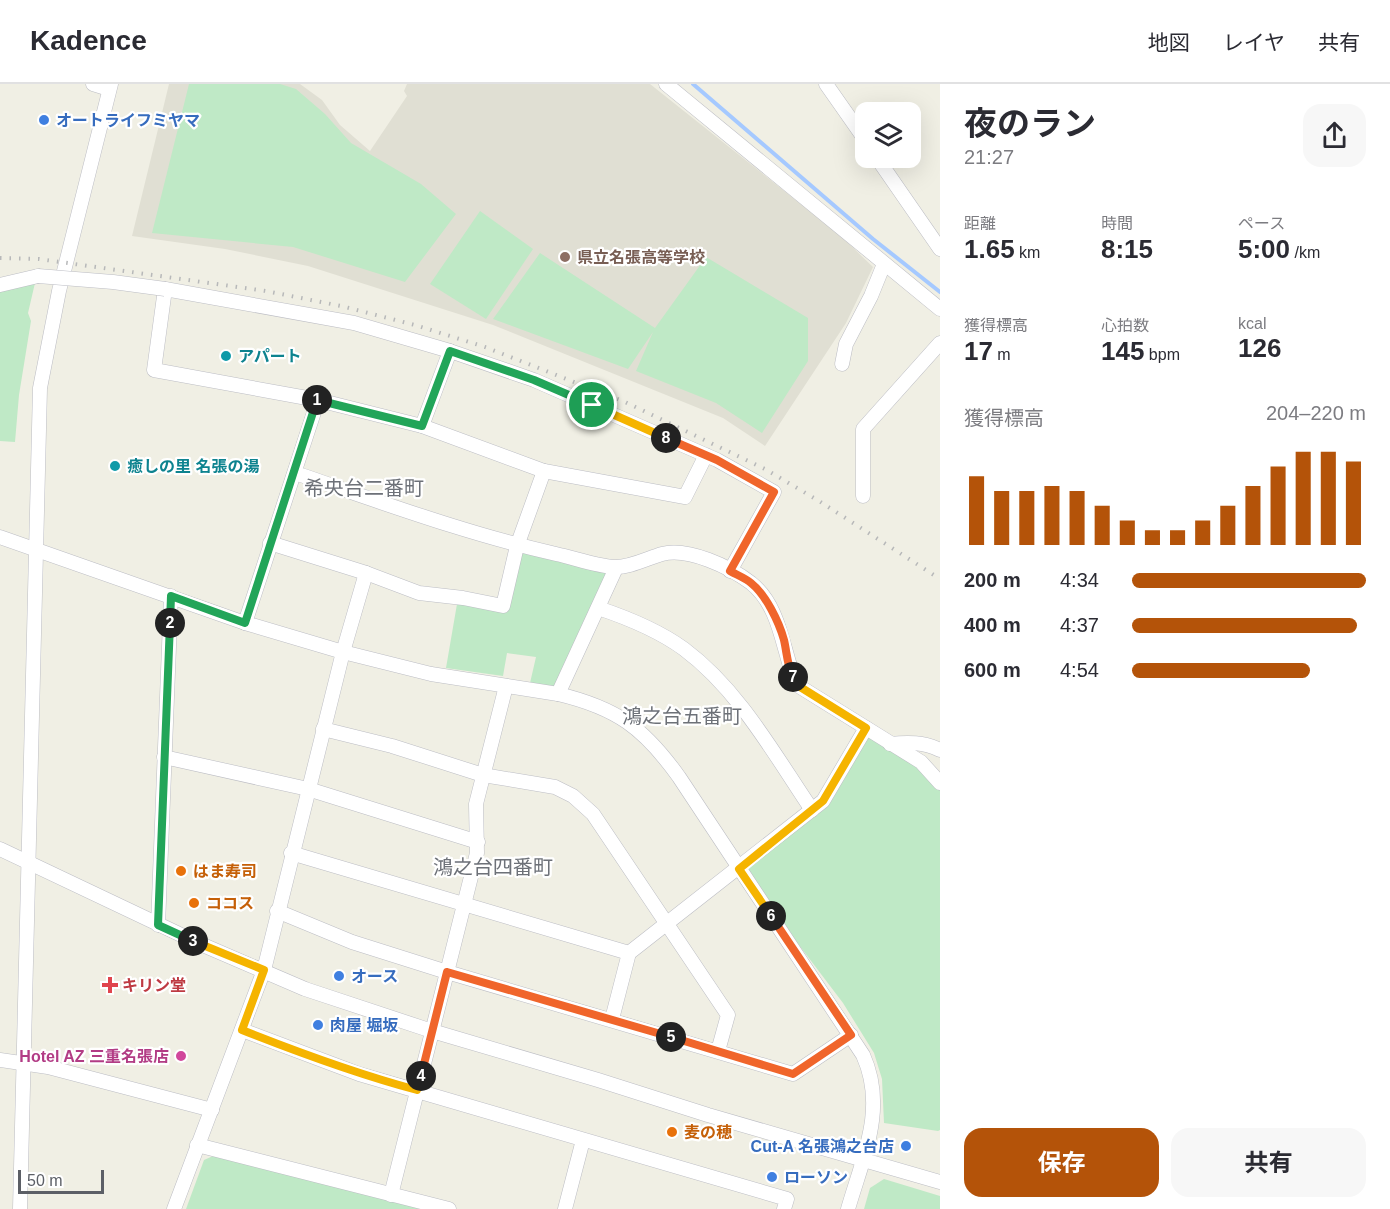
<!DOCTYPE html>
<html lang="ja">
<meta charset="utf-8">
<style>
body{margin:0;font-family:Arial,"Noto Sans JP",sans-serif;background:#f7f7f7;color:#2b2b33;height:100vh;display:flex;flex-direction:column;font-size:22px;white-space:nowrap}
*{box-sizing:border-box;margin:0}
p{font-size:20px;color:#7c7c81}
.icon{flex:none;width:33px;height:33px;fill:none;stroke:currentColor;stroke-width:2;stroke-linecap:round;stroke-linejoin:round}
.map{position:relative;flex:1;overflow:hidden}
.details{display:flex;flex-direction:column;background:#fff;width:450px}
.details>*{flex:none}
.buttons{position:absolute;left:855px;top:18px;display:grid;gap:12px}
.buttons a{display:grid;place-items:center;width:66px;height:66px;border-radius:12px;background:#fff;box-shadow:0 6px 24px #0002;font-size:30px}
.scale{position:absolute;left:18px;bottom:15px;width:86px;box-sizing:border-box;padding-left:6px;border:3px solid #5c5f66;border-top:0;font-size:16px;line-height:21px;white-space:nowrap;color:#5c5f66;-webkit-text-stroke:4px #fff;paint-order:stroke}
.pin{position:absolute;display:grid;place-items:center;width:51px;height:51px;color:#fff;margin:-26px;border:3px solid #fff;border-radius:50%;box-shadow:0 2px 6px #0007}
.km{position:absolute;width:30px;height:30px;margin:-15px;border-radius:50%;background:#222;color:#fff;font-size:16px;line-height:30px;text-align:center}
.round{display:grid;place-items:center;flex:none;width:63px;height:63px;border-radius:18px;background:#f7f7f7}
.head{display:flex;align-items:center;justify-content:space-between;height:102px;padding:0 24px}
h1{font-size:33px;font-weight:700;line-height:45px}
.figures{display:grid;grid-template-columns:repeat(3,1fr);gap:9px;height:102px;padding:6px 24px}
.figures div{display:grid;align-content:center}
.figures b{font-size:26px;font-weight:700}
.figures small{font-size:16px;font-weight:400}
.figures p{font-size:16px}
.chart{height:168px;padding:12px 24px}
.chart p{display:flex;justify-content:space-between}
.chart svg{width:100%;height:108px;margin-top:6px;stroke:#b45309;stroke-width:6}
.button{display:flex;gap:12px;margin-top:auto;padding:12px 24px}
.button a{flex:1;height:69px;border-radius:18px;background:#b45309;color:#fff;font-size:24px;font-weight:700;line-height:69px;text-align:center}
.button a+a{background:#f7f7f7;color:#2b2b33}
ul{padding:0 24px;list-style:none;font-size:20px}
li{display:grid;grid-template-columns:96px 72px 1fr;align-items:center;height:45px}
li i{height:15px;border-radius:8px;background:#b45309}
header{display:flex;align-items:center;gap:36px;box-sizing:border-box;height:84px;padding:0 30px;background:#fff;border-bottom:2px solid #e1e1e2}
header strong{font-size:28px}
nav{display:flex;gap:33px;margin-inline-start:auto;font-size:21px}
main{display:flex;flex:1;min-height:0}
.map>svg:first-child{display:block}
.education{fill:#e0dfd3}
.green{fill:#bfe9c6}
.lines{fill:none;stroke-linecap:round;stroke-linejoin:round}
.stream{stroke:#a5c9ff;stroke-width:4}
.minor-casing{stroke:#bcbdc4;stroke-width:15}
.minor{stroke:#fff;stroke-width:14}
.rail{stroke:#b7b8b9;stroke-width:4;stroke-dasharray:1.5 8;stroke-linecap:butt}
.minor-bridge-casing{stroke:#bcbdc4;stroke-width:15;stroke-linecap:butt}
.minor-bridge{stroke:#fff;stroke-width:14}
.split-1-casing{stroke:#fff;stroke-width:12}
.split-2-casing{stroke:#fff;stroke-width:12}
.split-3-casing{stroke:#fff;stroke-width:12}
.split-4-casing{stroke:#fff;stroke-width:12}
.split-5-casing{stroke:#fff;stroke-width:12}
.split-6-casing{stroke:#fff;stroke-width:12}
.split-7-casing{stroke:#fff;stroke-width:12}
.split-8-casing{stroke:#fff;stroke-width:12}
.split-9-casing{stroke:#fff;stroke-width:12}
.split-1{stroke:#22a559;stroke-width:8}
.split-2{stroke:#22a559;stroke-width:8}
.split-3{stroke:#22a559;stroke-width:8}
.split-4{stroke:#f5b400;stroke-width:8}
.split-5{stroke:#f0652b;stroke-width:8}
.split-6{stroke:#f0652b;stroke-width:8}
.split-7{stroke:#f5b400;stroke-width:8}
.split-8{stroke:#f0652b;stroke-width:8}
.split-9{stroke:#f5b400;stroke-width:8}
.shop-dot{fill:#3f7fe0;stroke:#fff;stroke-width:2}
.education-dot{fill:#8d6e63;stroke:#fff;stroke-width:2}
.culture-dot{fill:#0f9aa8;stroke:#fff;stroke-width:2}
.food-dot{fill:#e8710a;stroke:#fff;stroke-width:2}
.health-dot{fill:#e0444e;stroke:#fff;stroke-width:2}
.hotel-dot{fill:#d1479c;stroke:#fff;stroke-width:2}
.labels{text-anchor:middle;stroke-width:4.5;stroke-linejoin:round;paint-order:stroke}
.shop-label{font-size:16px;font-weight:bold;fill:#366cbe;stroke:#fff;text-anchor:start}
.education-label{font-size:16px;font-weight:bold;fill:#785e54;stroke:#fff;text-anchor:start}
.culture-label{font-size:16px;font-weight:bold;fill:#0d838f;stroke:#fff;text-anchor:start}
.food-label{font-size:16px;font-weight:bold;fill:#c56008;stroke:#fff;text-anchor:start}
.health-label{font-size:16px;font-weight:bold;fill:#be3a42;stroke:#fff;text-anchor:start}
.hotel-label{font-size:16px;font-weight:bold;fill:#b23c85;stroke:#fff;text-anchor:end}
.quarter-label{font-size:20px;fill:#6d7178;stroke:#fff}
</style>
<header>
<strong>Kadence</strong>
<nav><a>地図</a><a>レイヤ</a><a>共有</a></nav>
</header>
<main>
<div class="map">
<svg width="940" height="1125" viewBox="0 0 940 1125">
<rect width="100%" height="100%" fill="#f0efe4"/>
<!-- education -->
<path class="education" d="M169,0H300L322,16L340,41L370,67L407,12L404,7L407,0H650L842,153L873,183L846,239L765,362L723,334L493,241L308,182L225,165L132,152Z"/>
<!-- green -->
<g class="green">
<path d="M189,0H280L296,5L325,30L351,59L421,100L456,130L405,198L293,163L152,149Z"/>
<path d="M480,127L533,165L486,235L430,200Z"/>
<path d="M540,169L655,244L706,173L808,234V277L762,349L716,319L636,287L653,248L628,285L493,235Z"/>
<path d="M35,199L28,229L31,237L19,311L15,358L0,357V208Z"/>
<path d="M520,465L608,489L557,604L530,599L536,573L507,569L503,592L446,584L457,520L504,525Z"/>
<path d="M870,647L940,701V1046L938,1047L884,1039L882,995L874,969L843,919L783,840L746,786L826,718Z"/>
<path d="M213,1072L427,1125H186L204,1076Z"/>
<path d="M884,1095L940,1112V1125H864L870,1104Z"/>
</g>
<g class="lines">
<!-- stream -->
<path class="stream" d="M693,0L873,155L940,208"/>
<defs>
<g id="minor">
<path d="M93,0L109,5"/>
<path d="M666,0L940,225"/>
<path d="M826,0L866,57"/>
<path d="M877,74L940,165"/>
<path d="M0,201L38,192"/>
<path d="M842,280L846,260L871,212L884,180"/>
<path d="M422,342L450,267"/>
<path d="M706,371L685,413L544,387L422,342L318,316L154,286L165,205L354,239L450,267L534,296L717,376L774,408L730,487"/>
<path d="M295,389C381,418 467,450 556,470C575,474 595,482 614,483C629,484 648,474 662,470C688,463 730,483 751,499C782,524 782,568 797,601L921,678L940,699"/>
<path d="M863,412V345L940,259"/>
<path d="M0,453L245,539L343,568L431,590L558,610C617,624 644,644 679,693L863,971C887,1024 863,1073 848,1125"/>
<path d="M270,459L366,489L419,509L463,514L503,522L517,462L544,387"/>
<path d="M598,524C628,534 658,546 684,565C739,606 774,670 812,726"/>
<path d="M245,539L318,316"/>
<path d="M558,610L616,484"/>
<path d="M323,645L392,662L483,691L555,703L573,712L593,730L728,931L718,967"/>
<path d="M890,660C908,658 924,658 940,666"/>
<path d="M164,673L308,705L478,758"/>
<path d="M0,765L196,858L305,905L432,947L598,996L708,1031L940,1098"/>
<path d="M291,769L629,869"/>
<path d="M277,827L352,858L447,888L793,990L851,951"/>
<path d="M158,841L171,512"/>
<path d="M612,935L629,869L823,717L866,644"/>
<path d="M242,946L359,990L787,1115L784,1125"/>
<path d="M0,976L48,983L212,1026"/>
<path d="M197,1061L449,1125"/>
<path d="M391,1111L477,769L476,720L506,602"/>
<path d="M20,1125L40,304L59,207L111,0"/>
<path d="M174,1125L264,886L343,568L366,489"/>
<path d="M565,1125L583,1056"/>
</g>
</defs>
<!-- minor casing -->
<use href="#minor" class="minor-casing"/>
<!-- minor -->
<use href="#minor" class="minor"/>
<!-- rail -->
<path class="rail" d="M0,174L39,175L266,207L341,222L415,241L485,263L625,318L765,385L819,417L940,495"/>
<defs>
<path id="minor-bridge" d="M38,192L113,198L165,205"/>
</defs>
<!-- minor-bridge casing -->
<use href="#minor-bridge" class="minor-bridge-casing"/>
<!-- minor-bridge -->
<use href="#minor-bridge" class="minor-bridge"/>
</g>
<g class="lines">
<defs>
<path id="split-1" d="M317,316L422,342L450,267L534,296L592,321"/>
<path id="split-2" d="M170,539L171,512L245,539L317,316"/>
<path id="split-3" d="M170,539L158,841L193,857"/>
<path id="split-4" d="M193,857L264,886L242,946C300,969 357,990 417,1006L421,992"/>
<path id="split-5" d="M421,992L447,888L671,953"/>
<path id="split-6" d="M671,953L793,990L851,951L771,832"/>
<path id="split-7" d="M771,832L739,785L823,717L866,644L797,601L793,593"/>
<path id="split-8" d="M666,354L717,376L774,408L730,487C737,491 745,494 751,499C766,511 779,538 784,556C787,569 787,581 793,593"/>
<path id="split-9" d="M592,321L666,354"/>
</defs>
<!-- split-1 casing -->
<use href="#split-1" class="split-1-casing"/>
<!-- split-2 casing -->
<use href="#split-2" class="split-2-casing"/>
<!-- split-3 casing -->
<use href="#split-3" class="split-3-casing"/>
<!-- split-4 casing -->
<use href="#split-4" class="split-4-casing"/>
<!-- split-5 casing -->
<use href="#split-5" class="split-5-casing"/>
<!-- split-6 casing -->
<use href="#split-6" class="split-6-casing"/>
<!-- split-7 casing -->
<use href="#split-7" class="split-7-casing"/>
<!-- split-8 casing -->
<use href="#split-8" class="split-8-casing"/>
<!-- split-9 casing -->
<use href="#split-9" class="split-9-casing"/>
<!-- split-1 -->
<use href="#split-1" class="split-1"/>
<!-- split-2 -->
<use href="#split-2" class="split-2"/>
<!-- split-3 -->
<use href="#split-3" class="split-3"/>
<!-- split-4 -->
<use href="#split-4" class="split-4"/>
<!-- split-5 -->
<use href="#split-5" class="split-5"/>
<!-- split-6 -->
<use href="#split-6" class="split-6"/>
<!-- split-7 -->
<use href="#split-7" class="split-7"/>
<!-- split-8 -->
<use href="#split-8" class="split-8"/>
<!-- split-9 -->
<use href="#split-9" class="split-9"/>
</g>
<!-- markers -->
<g class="shop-dot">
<circle cx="44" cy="36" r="6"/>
<circle cx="339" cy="892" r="6"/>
<circle cx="318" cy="941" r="6"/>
<circle cx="906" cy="1062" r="6"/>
<circle cx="772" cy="1093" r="6"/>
</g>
<circle class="education-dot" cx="565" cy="173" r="6"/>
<g class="culture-dot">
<circle cx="226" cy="272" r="6"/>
<circle cx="115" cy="382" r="6"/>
</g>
<g class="food-dot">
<circle cx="181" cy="787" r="6"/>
<circle cx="194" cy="819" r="6"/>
<circle cx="672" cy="1048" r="6"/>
</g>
<path class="health-dot" d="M107 892h6v6h6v6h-6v6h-6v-6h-6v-6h6z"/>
<circle class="hotel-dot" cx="181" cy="972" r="6"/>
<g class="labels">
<!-- shop labels -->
<g class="shop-label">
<text x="56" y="42">オートライフミヤマ</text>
<text x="351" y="898">オース</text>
<text x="330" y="947">肉屋 堀坂</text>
<text x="894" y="1068" text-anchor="end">Cut-A 名張鴻之台店</text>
<text x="784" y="1099">ローソン</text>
</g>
<!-- education labels -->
<g class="education-label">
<text x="577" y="179">県立名張高等学校</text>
</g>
<!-- culture labels -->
<g class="culture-label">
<text x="238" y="278">アパート</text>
<text x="127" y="388">癒しの里 名張の湯</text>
</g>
<!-- food labels -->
<g class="food-label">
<text x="193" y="793">はま寿司</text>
<text x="206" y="825">ココス</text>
<text x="684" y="1054">麦の穂</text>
</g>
<!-- health labels -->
<g class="health-label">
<text x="122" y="907">キリン堂</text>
</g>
<!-- hotel labels -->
<g class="hotel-label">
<text x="169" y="978">Hotel AZ 三重名張店</text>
</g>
<!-- quarter labels -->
<g class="quarter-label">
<text x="364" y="411">希央台二番町</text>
<text x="682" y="639">鴻之台五番町</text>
<text x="493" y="790">鴻之台四番町</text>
</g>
</g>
</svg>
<div class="buttons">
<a><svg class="icon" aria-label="layers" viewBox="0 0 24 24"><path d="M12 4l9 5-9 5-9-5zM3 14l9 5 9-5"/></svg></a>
</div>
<div class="scale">50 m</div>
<div class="pin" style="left:592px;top:321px;background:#1e9e55"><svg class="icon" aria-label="arrive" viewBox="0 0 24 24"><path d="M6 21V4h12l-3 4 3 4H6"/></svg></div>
<b class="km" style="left:317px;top:316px">1</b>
<b class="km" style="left:170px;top:539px">2</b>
<b class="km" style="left:193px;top:857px">3</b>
<b class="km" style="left:421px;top:992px">4</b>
<b class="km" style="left:671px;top:953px">5</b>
<b class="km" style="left:771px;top:832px">6</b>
<b class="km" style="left:793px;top:593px">7</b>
<b class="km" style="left:666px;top:354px">8</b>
</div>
<section class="details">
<div class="head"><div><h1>夜のラン</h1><p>21:27</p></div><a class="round"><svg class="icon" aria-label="share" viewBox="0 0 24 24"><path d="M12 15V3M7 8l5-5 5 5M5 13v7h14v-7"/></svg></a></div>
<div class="figures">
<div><p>距離</p><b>1.65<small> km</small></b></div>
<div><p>時間</p><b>8:15</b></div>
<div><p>ペース</p><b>5:00<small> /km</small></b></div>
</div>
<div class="figures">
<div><p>獲得標高</p><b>17<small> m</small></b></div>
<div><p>心拍数</p><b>145<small> bpm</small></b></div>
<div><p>kcal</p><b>126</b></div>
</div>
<div class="chart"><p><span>獲得標高</span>204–220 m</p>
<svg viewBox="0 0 160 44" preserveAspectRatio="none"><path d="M5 44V16M15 44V22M25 44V22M35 44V20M45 44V22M55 44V28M65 44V34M75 44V38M85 44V38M95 44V34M105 44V28M115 44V20M125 44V12M135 44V6M145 44V6M155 44V10"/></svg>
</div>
<ul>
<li><b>200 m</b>4:34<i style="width:100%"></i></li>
<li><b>400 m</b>4:37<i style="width:96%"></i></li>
<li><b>600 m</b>4:54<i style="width:76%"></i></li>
</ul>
<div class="button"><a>保存</a><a>共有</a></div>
</section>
</main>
